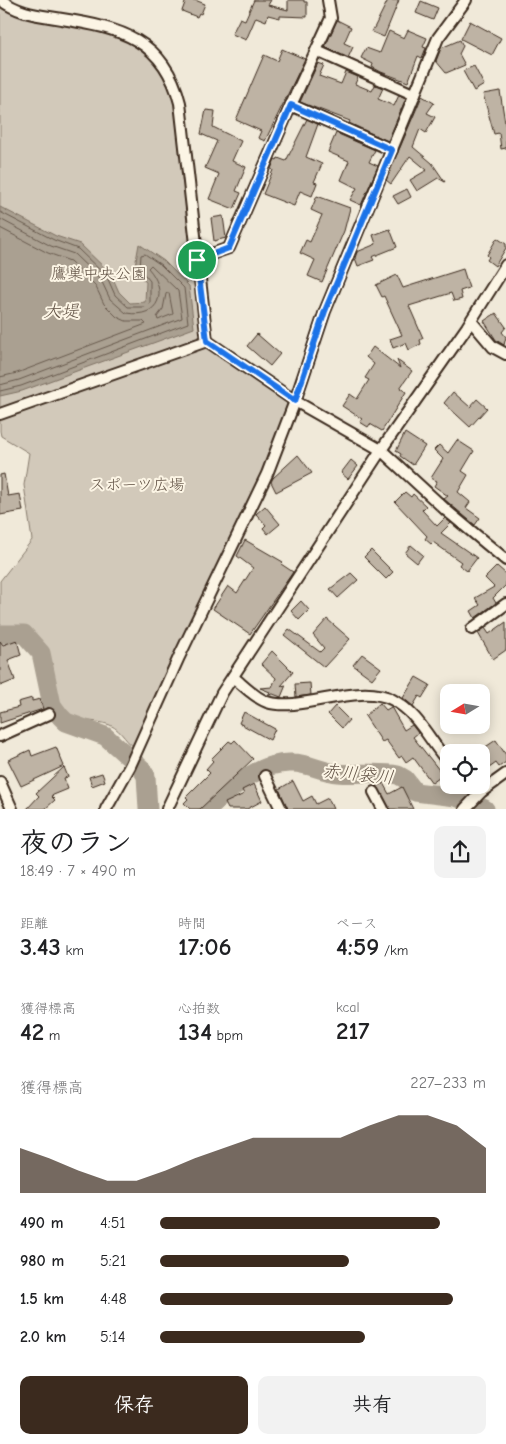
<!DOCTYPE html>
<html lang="ja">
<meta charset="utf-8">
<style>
body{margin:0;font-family:"Comic Neue","Klee One",sans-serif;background:#f2f2f2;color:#202124;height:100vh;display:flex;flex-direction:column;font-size:19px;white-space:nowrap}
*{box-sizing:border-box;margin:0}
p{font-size:16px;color:#757577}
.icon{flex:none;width:28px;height:28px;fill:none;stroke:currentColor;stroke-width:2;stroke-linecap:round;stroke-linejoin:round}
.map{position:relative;height:809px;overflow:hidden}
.drawer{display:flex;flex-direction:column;background:#fff;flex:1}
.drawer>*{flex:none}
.needle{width:32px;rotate:259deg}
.controls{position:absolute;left:440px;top:684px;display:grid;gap:10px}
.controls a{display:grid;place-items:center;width:50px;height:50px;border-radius:10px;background:#fff;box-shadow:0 2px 12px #0003;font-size:25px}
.pin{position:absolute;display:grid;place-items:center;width:42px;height:42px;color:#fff;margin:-21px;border:2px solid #fff;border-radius:50%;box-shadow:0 1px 5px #0007}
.round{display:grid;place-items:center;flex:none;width:52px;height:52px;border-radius:10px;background:#f2f2f2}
.overview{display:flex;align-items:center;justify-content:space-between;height:85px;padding:0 20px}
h1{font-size:28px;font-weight:600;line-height:38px}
.metrics{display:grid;grid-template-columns:repeat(3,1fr);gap:8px;height:85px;padding:5px 20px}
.metrics div{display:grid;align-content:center}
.metrics b{font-size:25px;font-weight:600}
.metrics small{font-size:14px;font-weight:400}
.metrics p{font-size:14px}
.chart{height:140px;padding:10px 20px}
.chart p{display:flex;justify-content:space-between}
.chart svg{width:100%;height:90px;margin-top:5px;fill:#3b2a1e;opacity:.7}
.primary-button{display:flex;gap:10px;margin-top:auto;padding:10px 20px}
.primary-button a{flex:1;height:58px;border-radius:10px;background:#3b2a1e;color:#fff;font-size:20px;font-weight:600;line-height:58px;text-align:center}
.primary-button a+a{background:#f2f2f2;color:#202124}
ul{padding:0 20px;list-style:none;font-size:16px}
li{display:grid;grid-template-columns:80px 60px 1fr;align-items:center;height:38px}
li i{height:12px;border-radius:6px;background:#3b2a1e}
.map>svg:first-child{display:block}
.green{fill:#d2c9ba;stroke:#867a6c}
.water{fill:#aaa091;stroke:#7e7163}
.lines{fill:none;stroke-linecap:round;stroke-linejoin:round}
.shore{stroke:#67594c;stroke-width:1}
.river{stroke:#aaa091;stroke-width:19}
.building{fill:#beb3a4;stroke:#3b2a1e}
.minor-casing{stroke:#3b2a1e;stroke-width:14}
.minor{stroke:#fcf5e5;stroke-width:10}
.route-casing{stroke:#fff;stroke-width:10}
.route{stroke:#1a73e8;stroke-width:6}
.labels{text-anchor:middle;stroke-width:4;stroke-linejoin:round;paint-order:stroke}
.park-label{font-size:16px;fill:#615245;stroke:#fcf5e5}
.water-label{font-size:18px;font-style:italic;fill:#625346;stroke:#fcf5e5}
</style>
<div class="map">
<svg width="506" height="809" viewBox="0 0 506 809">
<rect width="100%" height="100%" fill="#f0e9d9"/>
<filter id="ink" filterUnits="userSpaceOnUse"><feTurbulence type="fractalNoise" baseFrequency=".02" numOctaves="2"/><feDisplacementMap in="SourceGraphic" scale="10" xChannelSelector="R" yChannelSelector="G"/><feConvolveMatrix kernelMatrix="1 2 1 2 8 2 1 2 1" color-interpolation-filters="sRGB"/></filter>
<g filter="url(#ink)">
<!-- green -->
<path class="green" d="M0,0L138,39L177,89L207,341L295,401L138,749C126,744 123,731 110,725C95,719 70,723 60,710C53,702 54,694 52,685C45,650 40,629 0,628V581L32,540L24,485L29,453L1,436L0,431Z"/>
<!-- water -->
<path class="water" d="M0,207L56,236L80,244L111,274L119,292L130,303L145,302L146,282L134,272L139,244L164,261L189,286L194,328L22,391L0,396Z"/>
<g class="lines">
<!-- shore -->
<g class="shore">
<path d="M0,212L54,240L78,249L107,277L115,295L128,307H145L150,303V281L140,269L141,255L145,254L161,265L184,288L188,323L21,386L0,391"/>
<path d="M0,219L51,246L74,254L101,280L110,299L126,313C161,319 168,290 148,268L151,265L178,291L182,318L19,380L0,385"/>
<path d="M0,228L48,253L70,261L95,285L104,304L117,317L126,321H143L146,324L17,373L0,377"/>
<path d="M169,293L173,314L158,320L157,317L163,309L166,294Z"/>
</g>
<!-- river -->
<g class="river">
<path d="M0,634H24L41,653L52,705L60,716L66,722L105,736L141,768L146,776L148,809"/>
<path d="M207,809C231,789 259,761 293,763C308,763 322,772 337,773C357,775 378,771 398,775L405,779L415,792L456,797L485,809"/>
</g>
</g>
<!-- building -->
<g class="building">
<path d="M186,0H195L205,4L201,14L199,13L197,17L182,11Z"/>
<path d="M254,0H271L268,5L288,10V0H304V2H307V17L280,16V18L268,15L266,21L256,17L246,40L232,34L240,18L245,20Z"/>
<path d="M388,0H399L384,37L372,32Z"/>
<path d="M421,1L438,8L433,20L416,13Z"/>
<path d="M337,20L351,27L344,43L353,47L348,58L325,47Z"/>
<path d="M470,21L501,38L492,55L461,39Z"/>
<path d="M408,30L427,38L423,47L426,48L422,58L418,56L408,82L381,72L372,67L373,64L361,58L366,48L380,53L389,31L404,38Z"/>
<path d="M460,40L463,46L459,54L465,65L446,73L436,61L441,48Z"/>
<path d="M282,49L305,59L265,141L258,138L261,131L236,120L264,55L277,61Z"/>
<path d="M318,63L324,65L319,76L341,84L346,72L358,77L355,84L372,91L375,85L383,88L378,99L394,106L399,95L406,98L388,141L349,123L350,121L300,102Z"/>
<path d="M474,66L484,85L474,91L463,71Z"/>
<path d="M500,91L506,129V148L501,149L499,133L494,134L483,94Z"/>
<path d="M422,96L434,103L427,113L435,117L426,133L420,129L413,147L432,163L445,182L438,178L417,191L410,180L427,170L410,156L391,184L386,180Z"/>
<path d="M206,110L215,111L213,127L241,141L232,161L246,167L236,191L241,193L234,209L209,199L219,174L205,168L217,141L201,134Z"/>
<path d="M307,119L318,124L306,157L322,164L314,182L317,183L312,196L300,191L294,206L263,194L273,170L271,169L275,159L277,160L278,158L286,161Z"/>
<path d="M336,133L375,150L369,162L378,166L361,205L350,200L357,188L341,180L349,161L328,152Z"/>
<path d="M407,189L411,197L398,204L393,196Z"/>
<path d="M317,196L350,208L344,231L322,282L308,276L315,260L300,253L306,240L310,242L322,215L311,210Z"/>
<path d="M223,216L226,238L214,241L211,218Z"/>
<path d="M390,229L397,247L372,257L374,260L358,266L355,258L357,252L376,244L373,235Z"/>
<path d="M497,238L506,244V248L495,266L487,260L489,257L487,255Z"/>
<path d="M463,269L469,288L460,291L462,299L454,301L451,293L409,306L423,338L420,340L421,344L409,350L406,343L393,348L390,339L402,335L384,296L382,297L376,285L397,275L403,288Z"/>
<path d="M496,313L506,327L502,332L506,337L504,345L496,340L484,321Z"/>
<path d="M257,334L280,354L270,366L247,346Z"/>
<path d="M373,347L400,368L397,360L412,371L400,388L406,392L382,431L370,424L368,427L360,422L362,419L342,406L350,394L357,399L369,380L365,378L374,364L366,357Z"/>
<path d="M453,392L470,407L477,399L487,408L470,427L444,403Z"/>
<path d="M405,433L425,446L413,465L400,456L401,454L396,451Z"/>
<path d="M457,440L474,451L462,471L468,475L458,492L470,502L466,508L480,518L475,525L444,499L448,496L434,486L437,481L431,478L443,459L434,450L439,445L448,453Z"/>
<path d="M298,455L312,473L276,492L271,482L273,478Z"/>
<path d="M351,460L358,466L348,479L341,473Z"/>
<path d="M4,474L8,496L20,494L23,511L0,515V475Z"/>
<path d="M405,492L411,497L413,494L426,506L422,510L437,526L445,518L451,523L441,533L477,558L467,571L459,565L461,562L433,542L431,544L425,539L427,536L395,502Z"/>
<path d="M265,506L280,524L268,534L263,528L266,525L256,514Z"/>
<path d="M245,540L283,562L281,564L293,572L250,634L213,609L228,586L237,593L253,568L237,556Z"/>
<path d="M411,545L423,555L417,563L405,553Z"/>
<path d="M371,550L393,572L386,579L364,557Z"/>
<path d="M497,566L506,574V585L493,598L496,603L475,618L471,611L480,605L475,598L494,587L485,578Z"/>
<path d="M351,573L358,580L338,598L330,589Z"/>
<path d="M301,601L309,610L299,620L291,611Z"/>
<path d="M327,619L350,639L324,667L284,635L289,629L320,652L324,648L313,635Z"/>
<path d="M506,622V650L493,659L478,633L485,628L489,634Z"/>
<path d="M17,640L21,655L8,660L15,680L0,686V641L3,645Z"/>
<path d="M272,651L293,672L281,686L286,685L281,697L273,694L268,695L270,692L260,688L272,687L276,678L261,664Z"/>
<path d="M362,654L381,668L372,679L353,665Z"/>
<path d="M416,677L430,685L422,698L419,696L413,706L403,698Z"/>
<path d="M310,683L311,695L296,697L295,684Z"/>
<path d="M32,698V701L40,699L43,709L0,723V712L19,707L18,702Z"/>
<path d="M380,703L386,710L391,707L404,730L412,725L418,733L413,737L443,775L432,783L413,757L406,762L402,756L399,758L386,740L382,742L365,716Z"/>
<path d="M335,706L349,720L342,728L328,714Z"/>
<path d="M244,712L275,729L270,740L239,723Z"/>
<path d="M235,740L253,759L200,809H190L184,803L188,799L186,797L210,773L206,769L213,761L211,759L229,741L232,743Z"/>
<path d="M496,740L506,755V762L499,767L496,763L481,774V750Z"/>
<path d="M56,747L64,766L21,786L8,760L30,750L32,756Z"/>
<path d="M64,767L68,777L64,778L68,789L51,796L55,800L45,809H27L39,796L36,793Z"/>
<path d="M102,773L105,781L92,786L89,777Z"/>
<path d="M293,781L303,801L312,796L316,804L328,798L333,809H288L279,789Z"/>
<path d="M383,783L389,794L402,787L413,809H390L377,786Z"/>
<path d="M254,784L262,801L247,809H228L225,803L244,794L242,790Z"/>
</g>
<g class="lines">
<defs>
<g id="minor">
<path d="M1,0C19,14 39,15 62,19C120,28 164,39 180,103L207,341L295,401L381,450L447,511L506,560"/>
<path d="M317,51L415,95"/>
<path d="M291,105L392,150"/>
<path d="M197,259L229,248L291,105L331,18L328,0"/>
<path d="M471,321L493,347L506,354"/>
<path d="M0,414L207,341"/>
<path d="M472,629L506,604"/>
<path d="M233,677C243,685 255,698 267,702C302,713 359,681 393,700C419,714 430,742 449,763"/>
<path d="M0,736L49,714"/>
<path d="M265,776L281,809"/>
<path d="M0,782L12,809"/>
<path d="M472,785L481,792"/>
<path d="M374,792L383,809"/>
<path d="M106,809L130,766L179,657L267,474L295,401L325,311L438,38L466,0"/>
<path d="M167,809L222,693L381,450L467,327L506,265"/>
<path d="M465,809L481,792L506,774"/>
</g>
</defs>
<!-- minor casing -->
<use href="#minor" class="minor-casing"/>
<!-- minor -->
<use href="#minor" class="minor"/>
</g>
</g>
<g class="lines" filter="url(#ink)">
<defs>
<path id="route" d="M291,105L392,150L325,311L295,401L207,341L197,260L229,248Z"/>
</defs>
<!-- route casing -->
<use href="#route" class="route-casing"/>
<!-- route -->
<use href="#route" class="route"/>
</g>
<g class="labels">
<!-- park labels -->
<g class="park-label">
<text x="99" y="279">鷹巣中央公園</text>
<text x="137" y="490">スポーツ広場</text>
</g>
<!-- water labels -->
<g class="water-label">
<text x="61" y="317">大堤</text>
<text transform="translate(358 774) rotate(6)" y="6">赤川袋川</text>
</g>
</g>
</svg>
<div class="controls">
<a><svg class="needle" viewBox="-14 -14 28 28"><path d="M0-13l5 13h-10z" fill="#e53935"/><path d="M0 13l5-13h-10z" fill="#757577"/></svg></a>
<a><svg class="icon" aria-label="locate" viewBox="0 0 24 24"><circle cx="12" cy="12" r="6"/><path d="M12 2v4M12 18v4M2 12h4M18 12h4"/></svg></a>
</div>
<div class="pin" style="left:197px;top:260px;background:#1e9e55"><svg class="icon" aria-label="arrive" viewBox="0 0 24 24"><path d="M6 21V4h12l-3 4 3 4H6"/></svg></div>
</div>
<section class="drawer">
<div class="overview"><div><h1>夜のラン</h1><p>18:49 · 7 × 490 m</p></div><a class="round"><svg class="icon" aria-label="share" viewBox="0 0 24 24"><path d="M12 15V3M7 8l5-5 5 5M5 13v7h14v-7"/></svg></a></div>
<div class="metrics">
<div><p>距離</p><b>3.43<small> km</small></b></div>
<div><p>時間</p><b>17:06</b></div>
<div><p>ペース</p><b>4:59<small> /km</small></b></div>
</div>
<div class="metrics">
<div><p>獲得標高</p><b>42<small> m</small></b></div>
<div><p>心拍数</p><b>134<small> bpm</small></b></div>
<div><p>kcal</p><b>217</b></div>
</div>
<div class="chart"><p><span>獲得標高</span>227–233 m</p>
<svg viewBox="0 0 160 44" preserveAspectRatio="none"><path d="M0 44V22L10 27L20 33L30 38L40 38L50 33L60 27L70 22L80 17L90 17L100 17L110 17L120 11L130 6L140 6L150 11L160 22V44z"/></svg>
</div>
<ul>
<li><b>490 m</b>4:51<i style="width:86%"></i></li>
<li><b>980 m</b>5:21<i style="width:58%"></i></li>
<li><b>1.5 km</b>4:48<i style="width:90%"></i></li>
<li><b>2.0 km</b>5:14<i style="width:63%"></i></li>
</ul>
<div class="primary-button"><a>保存</a><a>共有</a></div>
</section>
